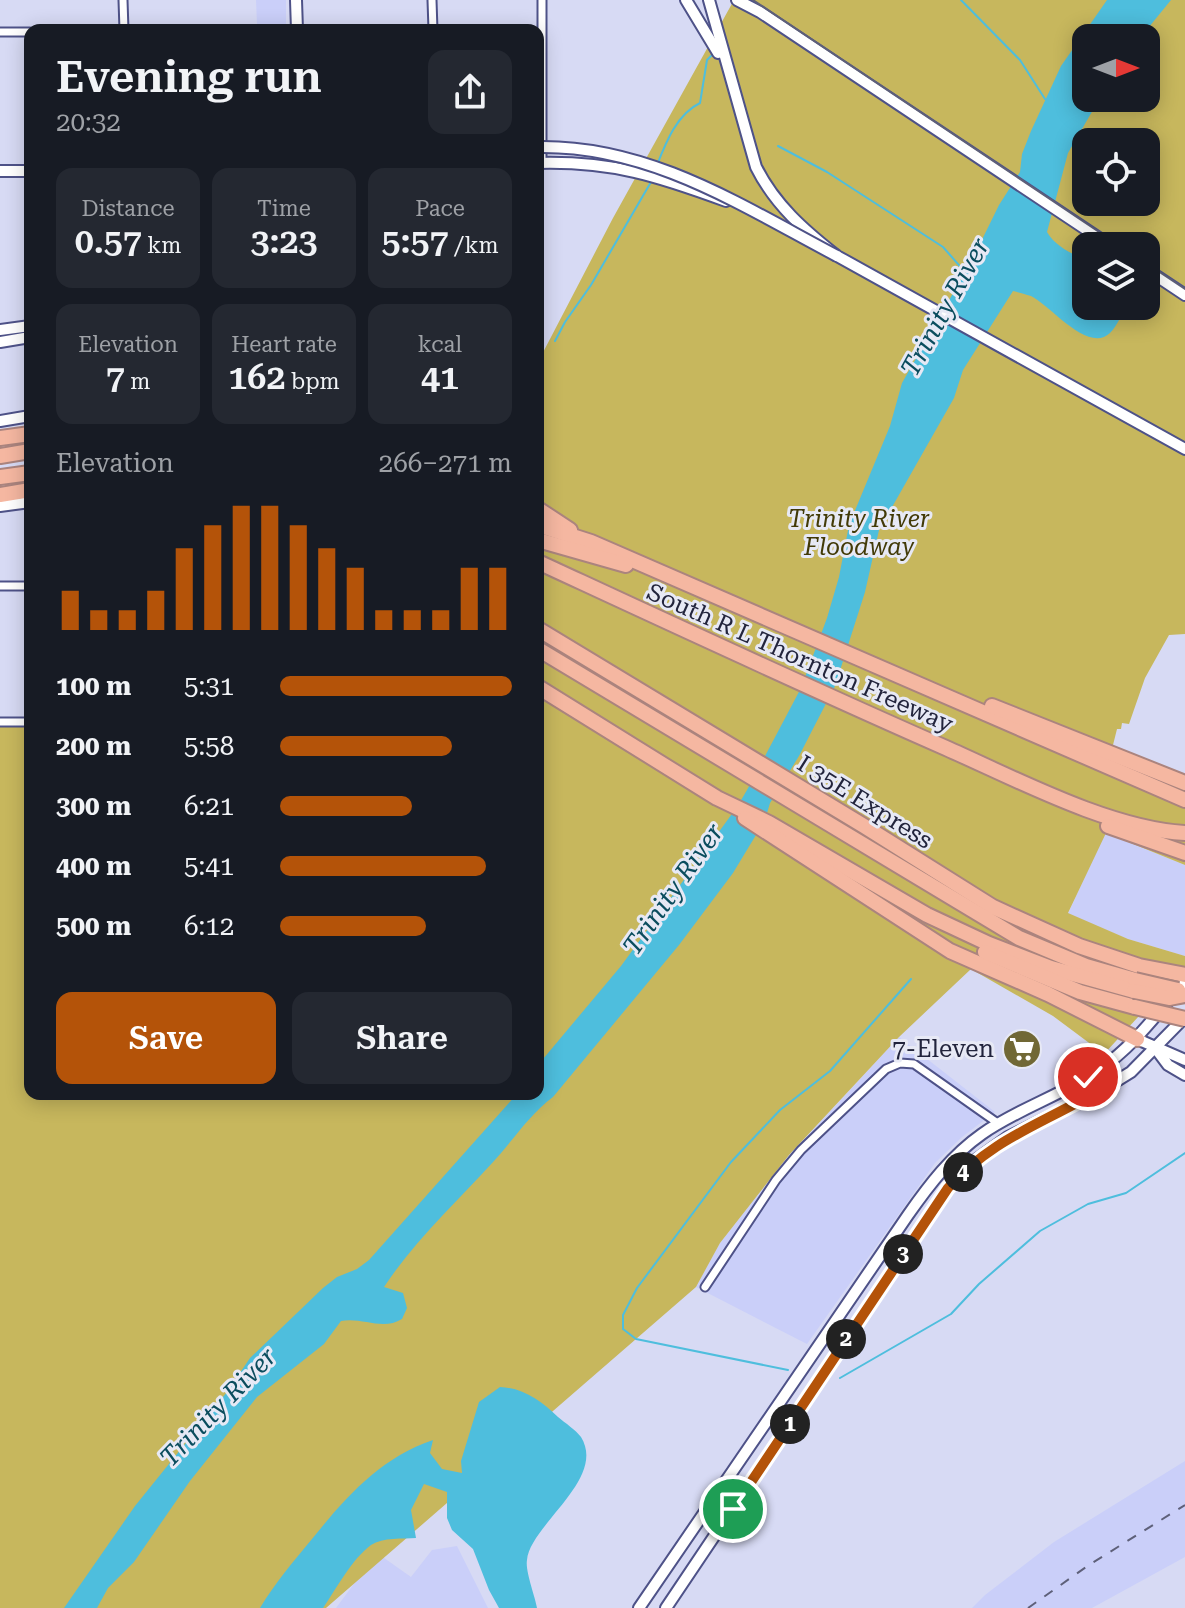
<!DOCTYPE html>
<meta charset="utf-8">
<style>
body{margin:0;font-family:"Roboto Serif",serif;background:#242831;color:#f1f3f6;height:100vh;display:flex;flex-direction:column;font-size:30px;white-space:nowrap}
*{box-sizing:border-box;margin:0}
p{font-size:26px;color:#9ea1a6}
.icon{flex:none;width:44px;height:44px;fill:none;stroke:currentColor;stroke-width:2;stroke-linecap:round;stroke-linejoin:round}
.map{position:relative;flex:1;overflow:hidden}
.panel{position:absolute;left:24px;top:24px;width:520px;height:1076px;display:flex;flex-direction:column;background:#171b24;border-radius:16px;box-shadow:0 4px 20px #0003}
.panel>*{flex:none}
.needle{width:52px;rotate:90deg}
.buttons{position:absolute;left:1072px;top:24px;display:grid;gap:16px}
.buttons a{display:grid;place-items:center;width:88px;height:88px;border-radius:16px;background:#171b24;box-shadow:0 4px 20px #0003;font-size:40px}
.pin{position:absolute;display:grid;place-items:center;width:68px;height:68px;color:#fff;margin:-34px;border:4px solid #fff;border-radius:50%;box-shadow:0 2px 8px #0007}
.km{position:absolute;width:40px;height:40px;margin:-20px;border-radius:50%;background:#222;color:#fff;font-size:22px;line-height:40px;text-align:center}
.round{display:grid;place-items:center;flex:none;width:84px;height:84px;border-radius:16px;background:#242831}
.overview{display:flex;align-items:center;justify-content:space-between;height:136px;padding:0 32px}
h1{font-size:44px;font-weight:600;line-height:60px}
.stats{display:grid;grid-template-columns:repeat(3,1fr);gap:12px;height:136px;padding:8px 32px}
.stats div{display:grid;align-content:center;border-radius:16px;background:#242831;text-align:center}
.stats b{font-size:34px;font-weight:600}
.stats small{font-size:22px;font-weight:400}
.stats p{font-size:22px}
.chart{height:224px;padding:16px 32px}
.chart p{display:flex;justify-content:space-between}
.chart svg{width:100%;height:144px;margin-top:8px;stroke:#b45309;stroke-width:6}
.cta{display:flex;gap:16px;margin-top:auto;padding:16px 32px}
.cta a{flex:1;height:92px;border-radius:16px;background:#b45309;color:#fff;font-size:32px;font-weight:600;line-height:92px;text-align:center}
.cta a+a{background:#242831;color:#f1f3f6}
ul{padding:0 32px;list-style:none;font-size:26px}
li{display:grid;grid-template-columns:128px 96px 1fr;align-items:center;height:60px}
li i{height:20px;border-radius:10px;background:#b45309}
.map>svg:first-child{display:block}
.built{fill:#cacff9}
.green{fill:#c7b75d;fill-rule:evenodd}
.water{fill:#4ebedd}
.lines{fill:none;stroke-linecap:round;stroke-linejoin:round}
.stream{stroke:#4ebedd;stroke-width:2}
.street-casing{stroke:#4e5288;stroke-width:11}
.secondary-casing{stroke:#4e5288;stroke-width:14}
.highway-casing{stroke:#ab847e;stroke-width:18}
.street{stroke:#fff;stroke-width:7}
.secondary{stroke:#fff;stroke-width:10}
.highway{stroke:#f5b7a1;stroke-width:14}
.tram{stroke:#5e6079;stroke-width:2}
.rail{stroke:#5e6079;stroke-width:2;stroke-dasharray:10 10;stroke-linecap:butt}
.secondary-bridge-casing{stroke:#4e5288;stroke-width:14;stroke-linecap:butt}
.highway-bridge-casing{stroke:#ab847e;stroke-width:18;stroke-linecap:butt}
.secondary-bridge{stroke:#fff;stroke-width:10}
.highway-bridge{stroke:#f5b7a1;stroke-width:14}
.route-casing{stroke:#fff;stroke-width:16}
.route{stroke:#b45309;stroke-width:10}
.labels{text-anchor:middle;stroke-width:6;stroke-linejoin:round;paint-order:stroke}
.park-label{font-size:24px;font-style:italic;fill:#423a07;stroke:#e7e9f5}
.street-label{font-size:24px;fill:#22243c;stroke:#e7e9f5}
.poi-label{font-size:24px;fill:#22243c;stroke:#e7e9f5;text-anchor:end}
.water-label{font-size:26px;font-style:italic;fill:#0b4d5e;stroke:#e7e9f5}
</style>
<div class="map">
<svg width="1185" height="1608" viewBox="0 0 1185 1608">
<rect width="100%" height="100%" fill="#d7daf4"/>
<!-- built -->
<g class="built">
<path d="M256,0H286V24H257Z"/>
<path d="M1105,833L1185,865V956L1128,939L1068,914Z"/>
<path d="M899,1037L995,1112L962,1137L935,1163L807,1344L696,1287L720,1243L789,1156Z"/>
<path d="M1185,1461V1557L1092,1608H972L985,1595L1054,1542Z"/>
<path d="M457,1546L488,1608H336L377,1553L411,1577L432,1550Z"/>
</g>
<!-- green -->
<path class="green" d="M734,0H1185V634L1169,635L1145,678L1129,724L1122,723L1121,729H1117L1112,749L1185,776V865L1106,833L1068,913L1128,939L1185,956V966L1104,1054L1053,1016L971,969L899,1037L789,1155L720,1243L696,1287L326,1608H0V726H30V1094H538V362L613,218ZM1086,38H1146V98H1086ZM1086,142H1146V202H1086ZM1086,246H1146V306H1086Z"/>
<!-- water -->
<g class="water">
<path d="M1107,0H1171L1140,38H1086V98H1100L1068,153L1047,232C1055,246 1072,254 1086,260V306H1126C1122,314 1117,326 1110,333C1088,354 1050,305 1031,296C1025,294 1018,292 1013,291L963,370L954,398L879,530L865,592L835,686L799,756L770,803L765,820L733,873L679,945L553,1097C530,1114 514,1139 494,1161C457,1202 415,1240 384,1287L403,1293L407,1308L402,1319C383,1331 362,1317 341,1321L324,1344L257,1397L190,1481L134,1562L108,1588L97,1608H64L135,1506L227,1392L250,1358L323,1288L337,1277L357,1269L369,1260L517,1094H538V1065L621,966L737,807L747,790L801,688L827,618L839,577L849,525L890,426L902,383L973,258L999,205L1020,172L1022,154L1031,131L1061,66Z"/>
<path d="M500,1387C524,1388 541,1401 558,1417C565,1423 576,1430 581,1437C607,1479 530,1525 527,1560C525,1571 535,1596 537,1608H499L489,1590L473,1549L452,1530L447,1518V1492L424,1484L411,1510L416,1538C403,1539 383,1537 371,1545C351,1560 337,1588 323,1608H260C275,1583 293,1562 312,1539C346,1497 380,1458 433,1440L430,1453L442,1469L462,1473L461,1461L479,1402Z"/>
</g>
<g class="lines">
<!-- stream -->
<g class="stream">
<path d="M961,0L1020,60L1045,99"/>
<path d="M778,146L827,172L943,247L965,272"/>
<path d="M657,165C666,142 677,114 700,103L707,60L713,54"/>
<path d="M555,341L565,322L591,285L651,182"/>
<path d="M788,1370L636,1339L623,1329V1315L637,1288L731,1162L780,1110L830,1071L911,979"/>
<path d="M840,1378L951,1314L979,1284L1040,1231L1088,1204L1126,1193L1185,1153"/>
</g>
<defs>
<g id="street">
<path d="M123,0L124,30"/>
<path d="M432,0L433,30"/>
<path d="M0,32H30"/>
<path d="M542,163V0"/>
<path d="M0,586H30"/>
<path d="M0,722H30"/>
<path d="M705,1287L776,1180L801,1150L886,1069L900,1063L914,1064L999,1124"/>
</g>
<g id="secondary">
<path d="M296,0L297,30"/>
<path d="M686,0L718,53"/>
<path d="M709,0L756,167C775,205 804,230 837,256L1185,449"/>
<path d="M737,0L760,12L1111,246"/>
<path d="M538,163C612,161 658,176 726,201"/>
<path d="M0,171H30"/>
<path d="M1146,269L1185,295"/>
<path d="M0,330L30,326"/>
<path d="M0,342L30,337"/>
<path d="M0,421L30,416"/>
<path d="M0,506L30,502"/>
<path d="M1137,1039L1185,1060"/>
<path d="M1156,1049L1168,1065L1185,1075"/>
<path d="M639,1608L908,1215C929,1185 952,1155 982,1134C1019,1108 1063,1095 1100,1069C1135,1045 1157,1013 1185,982"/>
<path d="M666,1608L948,1188L973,1162L1008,1137L1102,1090L1131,1072L1185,1017"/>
</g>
<g id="highway">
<path d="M0,438L30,434"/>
<path d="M0,456L30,451"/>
<path d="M0,477L30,473"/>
<path d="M0,495L30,490"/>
<path d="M538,509L570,530"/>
<path d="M538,525L591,542L1185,800"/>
<path d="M538,540L626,565"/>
<path d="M538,562C674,625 809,688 946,748C1016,779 1110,829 1185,833"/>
<path d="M538,629L864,826L993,907L1079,946L1139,966L1185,975"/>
<path d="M538,649L1019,938L1086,966L1135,980"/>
<path d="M538,687L717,798L769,823L927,915L989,944L1051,968L1134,991"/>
<path d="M992,706L1185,783"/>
<path d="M745,818L950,951L1048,994L1137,1039"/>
<path d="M1108,826L1185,853"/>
<path d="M985,952L1080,992L1135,1007"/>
</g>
</defs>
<!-- street casing -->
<use href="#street" class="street-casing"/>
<!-- secondary casing -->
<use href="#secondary" class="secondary-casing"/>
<!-- highway casing -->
<use href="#highway" class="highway-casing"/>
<!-- street -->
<use href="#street" class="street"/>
<!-- secondary -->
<use href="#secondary" class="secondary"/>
<!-- highway -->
<use href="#highway" class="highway"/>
<!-- tram -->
<g class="tram">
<path d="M753,0L1120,246"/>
<path d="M1146,263L1185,289"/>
</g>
<!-- rail -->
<path class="rail" d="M1028,1608L1089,1565L1185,1505"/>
<defs>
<path id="secondary-bridge" d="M538,147C650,145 742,206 837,256"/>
<g id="highway-bridge">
<path d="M1135,980L1178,990"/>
<path d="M1134,991L1169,998L1185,995"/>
<path d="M1135,1007L1185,1019"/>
</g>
</defs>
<!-- secondary-bridge casing -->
<use href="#secondary-bridge" class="secondary-bridge-casing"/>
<!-- highway-bridge casing -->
<use href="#highway-bridge" class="highway-bridge-casing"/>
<!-- secondary-bridge -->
<use href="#secondary-bridge" class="secondary-bridge"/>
<!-- highway-bridge -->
<use href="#highway-bridge" class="highway-bridge"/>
</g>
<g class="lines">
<defs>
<path id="route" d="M733,1509L948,1188C989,1143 1029,1129 1080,1101L1073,1086L1088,1077"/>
</defs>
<!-- route casing -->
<use href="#route" class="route-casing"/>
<!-- route -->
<use href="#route" class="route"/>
</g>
<!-- icons -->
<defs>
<symbol id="supermarket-disc" viewBox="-11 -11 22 22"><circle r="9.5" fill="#716835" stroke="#e7e9f5"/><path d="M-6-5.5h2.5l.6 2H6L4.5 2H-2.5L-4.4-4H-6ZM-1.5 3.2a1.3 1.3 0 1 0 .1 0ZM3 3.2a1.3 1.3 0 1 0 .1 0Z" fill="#fff"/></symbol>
</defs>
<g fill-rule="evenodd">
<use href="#supermarket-disc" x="1000" y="1027" width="44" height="44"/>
</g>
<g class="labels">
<!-- park labels -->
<g class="park-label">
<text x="859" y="527">Trinity River<tspan x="859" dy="28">Floodway</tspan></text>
</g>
<!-- street labels -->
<g class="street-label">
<text transform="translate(800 658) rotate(24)" y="8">South R L Thornton Freeway</text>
<text transform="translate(865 802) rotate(32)" y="8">I 35E Express</text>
</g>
<!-- poi labels -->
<g class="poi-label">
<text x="994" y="1057">7-Eleven</text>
</g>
<!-- water labels -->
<g class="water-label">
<text transform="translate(945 307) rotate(-61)" y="9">Trinity River</text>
<text transform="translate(673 889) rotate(-55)" y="9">Trinity River</text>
<text transform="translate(218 1407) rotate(-46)" y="9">Trinity River</text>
</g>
</g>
</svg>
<div class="buttons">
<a><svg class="needle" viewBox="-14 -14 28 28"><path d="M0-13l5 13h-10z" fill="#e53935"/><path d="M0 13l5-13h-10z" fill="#9ea1a6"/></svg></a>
<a><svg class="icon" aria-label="locate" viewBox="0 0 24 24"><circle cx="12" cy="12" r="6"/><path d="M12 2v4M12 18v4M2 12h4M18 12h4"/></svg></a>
<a><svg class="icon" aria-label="layers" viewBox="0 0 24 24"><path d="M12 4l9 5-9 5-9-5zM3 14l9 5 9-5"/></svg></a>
</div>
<div class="pin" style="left:733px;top:1509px;background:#1e9e55"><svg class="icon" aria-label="arrive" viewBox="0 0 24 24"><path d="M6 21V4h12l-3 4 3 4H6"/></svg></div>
<div class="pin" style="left:1088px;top:1077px;background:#d93025"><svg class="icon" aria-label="check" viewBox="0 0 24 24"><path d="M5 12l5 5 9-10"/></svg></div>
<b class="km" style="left:790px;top:1424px">1</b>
<b class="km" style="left:846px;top:1339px">2</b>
<b class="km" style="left:903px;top:1254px">3</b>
<b class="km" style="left:963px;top:1172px">4</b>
<section class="panel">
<div class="overview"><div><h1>Evening run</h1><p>20:32</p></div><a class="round"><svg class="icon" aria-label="share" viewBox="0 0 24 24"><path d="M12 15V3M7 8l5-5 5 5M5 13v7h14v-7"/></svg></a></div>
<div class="stats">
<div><p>Distance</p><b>0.57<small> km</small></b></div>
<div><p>Time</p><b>3:23</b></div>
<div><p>Pace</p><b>5:57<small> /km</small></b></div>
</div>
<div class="stats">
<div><p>Elevation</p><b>7<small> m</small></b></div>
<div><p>Heart rate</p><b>162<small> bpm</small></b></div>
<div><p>kcal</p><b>41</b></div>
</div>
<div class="chart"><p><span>Elevation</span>266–271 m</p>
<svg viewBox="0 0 160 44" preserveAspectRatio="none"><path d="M5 44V32M15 44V38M25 44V38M35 44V32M45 44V19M55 44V12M65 44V6M75 44V6M85 44V12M95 44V19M105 44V25M115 44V38M125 44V38M135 44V38M145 44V25M155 44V25"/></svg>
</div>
<ul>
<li><b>100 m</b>5:31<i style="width:100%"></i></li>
<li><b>200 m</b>5:58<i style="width:74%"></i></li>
<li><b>300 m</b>6:21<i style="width:57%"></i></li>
<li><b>400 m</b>5:41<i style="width:89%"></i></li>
<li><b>500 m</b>6:12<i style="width:63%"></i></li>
</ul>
<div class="cta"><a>Save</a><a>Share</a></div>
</section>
</div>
